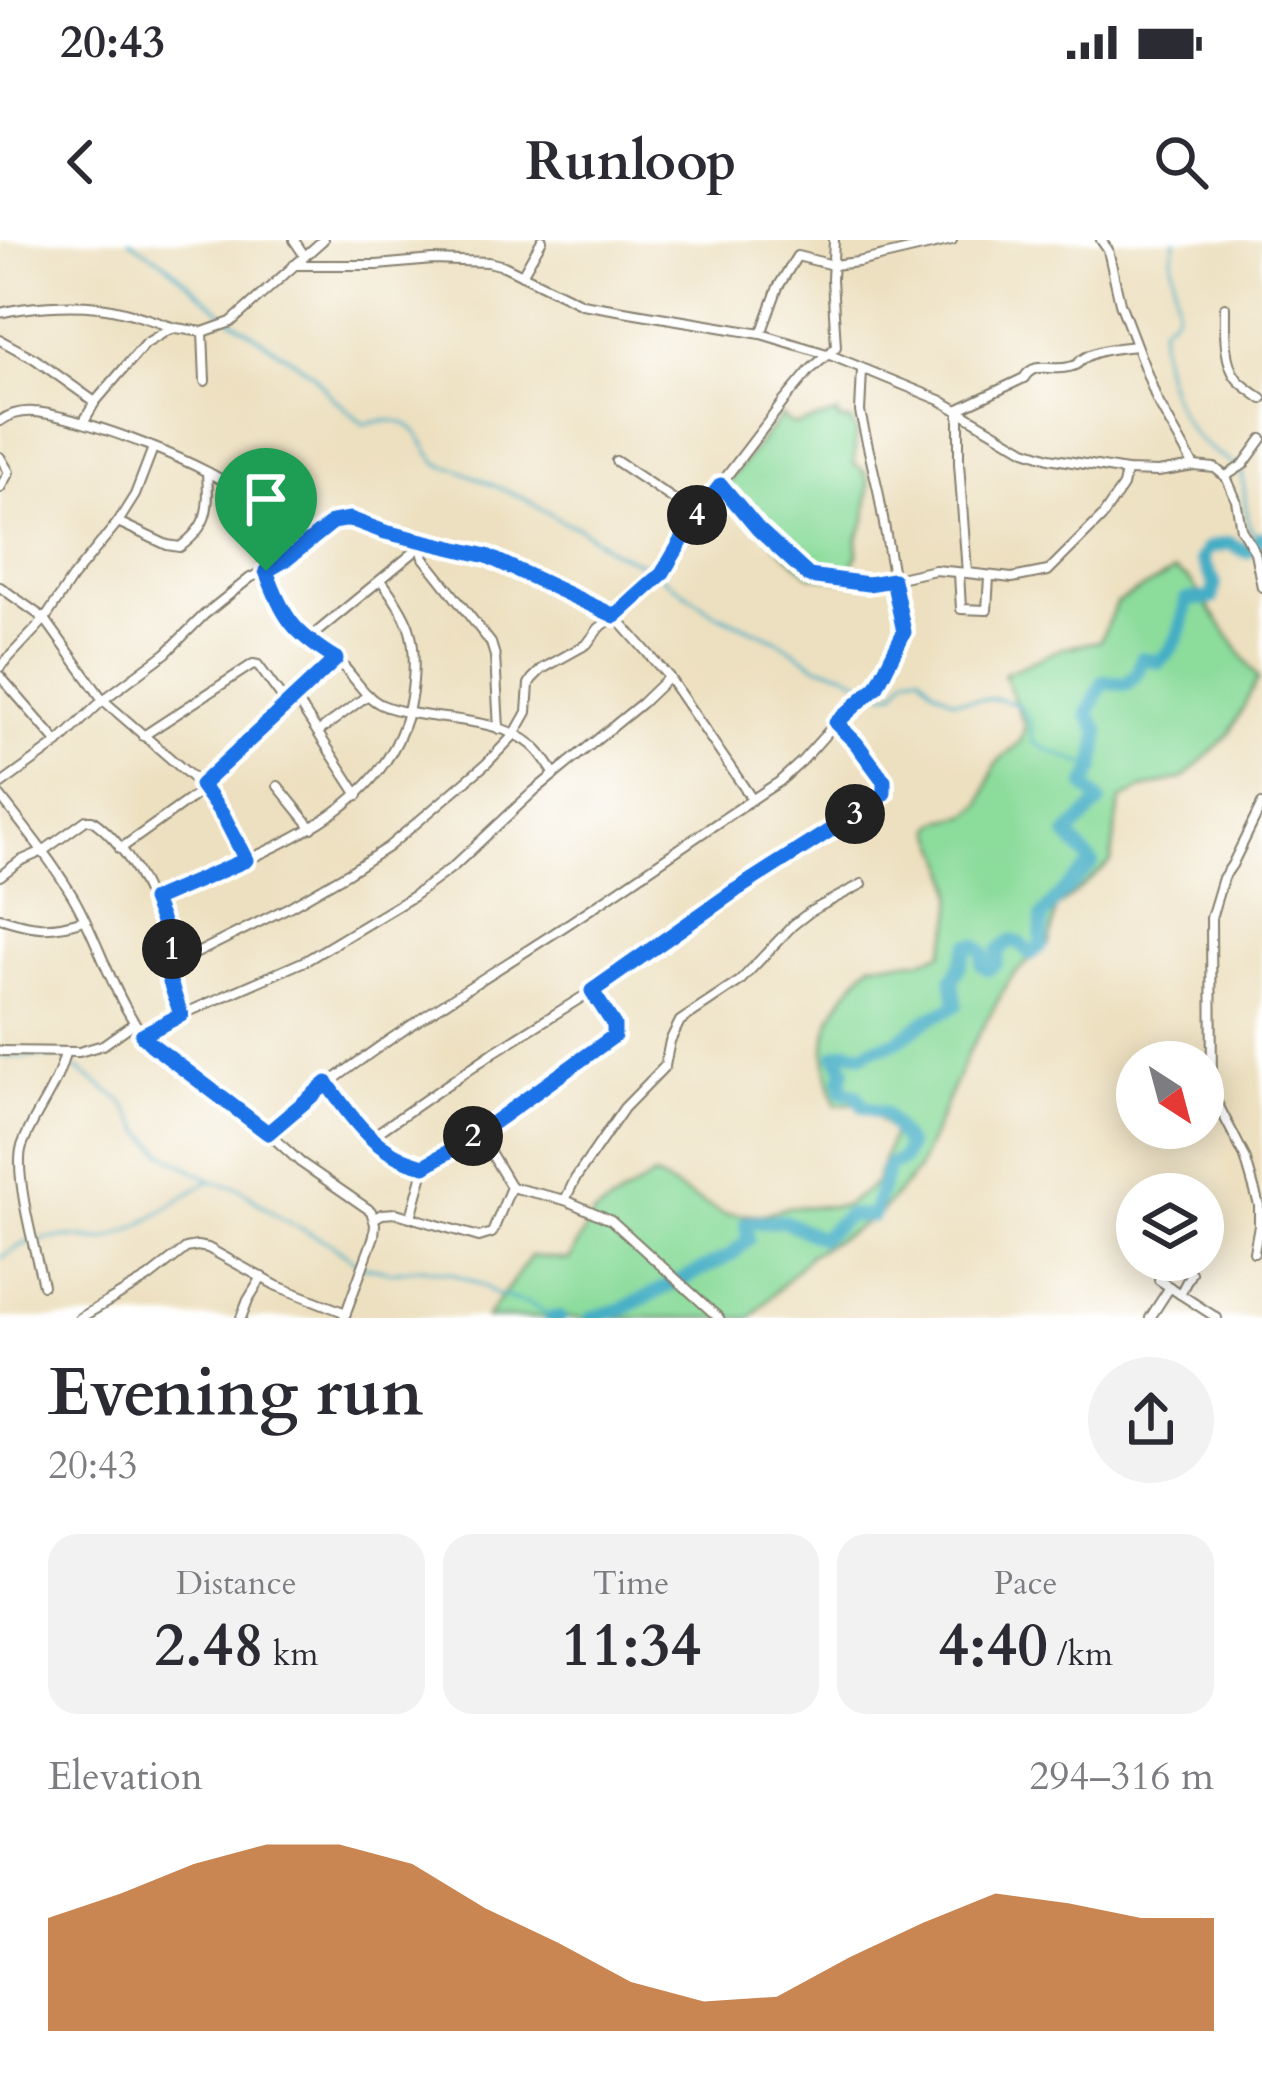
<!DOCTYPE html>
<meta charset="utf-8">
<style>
body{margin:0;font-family:Cardo,serif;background:#f2f2f3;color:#2b2b33;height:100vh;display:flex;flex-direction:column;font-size:45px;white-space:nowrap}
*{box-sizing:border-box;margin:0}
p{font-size:39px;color:#7c7c81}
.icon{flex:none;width:66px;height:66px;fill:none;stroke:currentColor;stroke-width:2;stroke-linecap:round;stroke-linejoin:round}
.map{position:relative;height:1078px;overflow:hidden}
.panel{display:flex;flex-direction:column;background:#fff;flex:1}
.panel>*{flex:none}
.needle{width:78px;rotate:144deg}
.controls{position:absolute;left:1116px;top:801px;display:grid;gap:24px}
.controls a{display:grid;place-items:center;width:108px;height:108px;border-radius:50%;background:#fff;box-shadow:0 6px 30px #0003;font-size:60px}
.pin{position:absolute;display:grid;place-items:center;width:102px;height:102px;color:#fff;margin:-123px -51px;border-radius:50% 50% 50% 0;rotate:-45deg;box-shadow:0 0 12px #0007}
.pin .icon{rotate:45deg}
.km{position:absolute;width:60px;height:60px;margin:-30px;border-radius:50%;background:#222;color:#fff;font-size:33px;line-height:60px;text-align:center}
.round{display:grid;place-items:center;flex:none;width:126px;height:126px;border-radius:63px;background:#f2f2f3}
.head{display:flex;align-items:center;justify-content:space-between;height:204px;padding:0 48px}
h1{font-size:66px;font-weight:700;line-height:90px}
.stats{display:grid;grid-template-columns:repeat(3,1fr);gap:18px;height:204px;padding:12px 48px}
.stats div{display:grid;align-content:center;border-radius:30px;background:#f2f2f3;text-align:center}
.stats b{font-size:60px;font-weight:700}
.stats small{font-size:33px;font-weight:400}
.stats p{font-size:33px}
.chart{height:336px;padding:24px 48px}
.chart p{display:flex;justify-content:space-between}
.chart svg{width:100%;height:216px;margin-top:12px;fill:#b45309;opacity:.7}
.status{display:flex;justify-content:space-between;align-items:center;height:84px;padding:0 60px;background:#fff;direction:ltr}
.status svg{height:33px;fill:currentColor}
header{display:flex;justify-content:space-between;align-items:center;height:156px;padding:0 48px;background:#fff;font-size:54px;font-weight:700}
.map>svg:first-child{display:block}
.green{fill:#8cdc9c;stroke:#547c5c;stroke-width:3}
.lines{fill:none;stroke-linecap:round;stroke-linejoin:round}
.stream{stroke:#45aec5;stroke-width:3}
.river{stroke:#45aec5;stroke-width:14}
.minor-casing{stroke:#847e6e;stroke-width:12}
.minor{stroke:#fff;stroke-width:8}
.route-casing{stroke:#fff;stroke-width:24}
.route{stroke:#1a73e8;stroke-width:15}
</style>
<div class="status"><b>20:43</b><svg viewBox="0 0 49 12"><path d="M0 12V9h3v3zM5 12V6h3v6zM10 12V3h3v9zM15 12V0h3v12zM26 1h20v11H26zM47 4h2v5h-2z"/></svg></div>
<header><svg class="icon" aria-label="back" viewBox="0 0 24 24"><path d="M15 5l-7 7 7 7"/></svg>Runloop<svg class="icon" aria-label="search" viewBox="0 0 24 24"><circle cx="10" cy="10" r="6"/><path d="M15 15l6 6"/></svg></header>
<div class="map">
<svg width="1262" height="1078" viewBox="0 0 1262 1078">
<rect width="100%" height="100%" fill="#fff"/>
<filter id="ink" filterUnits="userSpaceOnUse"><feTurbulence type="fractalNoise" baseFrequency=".00833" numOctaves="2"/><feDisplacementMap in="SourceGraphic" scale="24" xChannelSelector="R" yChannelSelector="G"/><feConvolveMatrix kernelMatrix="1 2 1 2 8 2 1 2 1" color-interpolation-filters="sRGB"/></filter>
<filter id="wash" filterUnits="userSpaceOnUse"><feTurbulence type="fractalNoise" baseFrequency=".004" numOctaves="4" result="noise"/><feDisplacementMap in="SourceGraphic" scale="48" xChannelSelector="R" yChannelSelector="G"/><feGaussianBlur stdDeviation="2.7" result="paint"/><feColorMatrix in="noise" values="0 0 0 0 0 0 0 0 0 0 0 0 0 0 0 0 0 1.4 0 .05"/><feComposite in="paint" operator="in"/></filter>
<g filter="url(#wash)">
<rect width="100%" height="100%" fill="#ede0c0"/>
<!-- green -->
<g class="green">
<path d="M838,174V180L851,181L856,192L854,224L865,232L869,244L866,280L857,299L858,314L854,322L856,343L810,335L778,307L729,252L726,245L781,176L789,183L796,185Z"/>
<path d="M1175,331L1189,339L1258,438L1230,493L1184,538L1141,549L1120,561L1111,622L1056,669L1049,704L1012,736L968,813L917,931L877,976L810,1015L751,1078H486L531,1016L569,1020L593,975L654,936L723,974L761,975L788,967L845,966L875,944L893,893L877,877L855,863L836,865C814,796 825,775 871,723L919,721L942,713C962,658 954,641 933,589L938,582L969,575L981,564L995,525L1020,502L1025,487L1004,434L1063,408L1100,401L1116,363Z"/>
</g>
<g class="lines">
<!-- stream -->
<g class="stream">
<path d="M129,0L165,23L227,77L312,133L330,155L364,184C374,182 385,180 395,181C429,185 423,229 454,228L525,259L563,282L578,287L612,311L645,325L714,373L779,401L817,426L843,432L884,453L895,452L908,435L920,433L933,448L954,460L997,459L1019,465L1031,484L1032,501L1043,508L1094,528"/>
<path d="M1175,0C1175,3 1171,18 1172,20C1172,29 1179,67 1176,72C1173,79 1165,82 1161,87C1158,120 1173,172 1196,197C1210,212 1229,219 1242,233L1249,287L1259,300"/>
<path d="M0,816L58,817"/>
<path d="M67,822L122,861L142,891L163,913L210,940"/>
<path d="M0,1018C9,1014 16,1007 25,1004C32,1000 63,997 72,997C87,997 95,1003 110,998C148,986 176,959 210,941L239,948L280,978L330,1003L361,1026L391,1032L421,1028L451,1033L484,1046L495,1054L530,1064L552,1078"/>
</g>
<!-- river -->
<g class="river">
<path d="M552,1078H559"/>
<path d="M591,1078L622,1069L731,1015L748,1000L746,983L784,981L821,998L848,975L872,976L889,925L902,920L908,906L884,873L864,867L856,855L843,852L841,841L844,829L836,815L847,811L863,814C873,806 879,808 890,804C905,799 917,785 930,778C939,774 947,771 956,765L952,739C961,729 962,717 968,705H976L983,713L982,725L988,729L997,722L998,711L1011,701L1021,704L1030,714L1041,705L1042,677L1059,656L1092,623L1067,595L1100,562L1085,545L1094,528L1099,492L1088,474L1103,442L1126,444L1137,434L1142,418L1159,422C1179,404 1183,386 1186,360L1212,358L1215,344L1202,319L1208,308L1229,303L1247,312L1262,297"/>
</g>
</g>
</g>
<g filter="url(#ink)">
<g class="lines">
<defs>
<g id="minor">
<path d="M294,0L304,15"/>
<path d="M1101,0L1108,10L1120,63L1157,160L1194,226"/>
<path d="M294,25H377L433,20L488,22L504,26L582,64L761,94L830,115L940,160L1025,210L1049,218L1126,231L1158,232L1194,226L1215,228L1226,237L1236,260L1241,289L1255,312L1262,347"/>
<path d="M522,35L542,0"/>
<path d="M1225,67C1225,88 1223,122 1237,139C1243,146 1254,153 1262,159"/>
<path d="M0,73C27,66 70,64 99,67C125,70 150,80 175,88"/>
<path d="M203,92L205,141"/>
<path d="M761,94L778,47L797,16L833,25L858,22L952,0"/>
<path d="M0,100L35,119L95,162"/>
<path d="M0,181C10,174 21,171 34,172C73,174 224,228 245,259C259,279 259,306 265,329C272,353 285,384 305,400C315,408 327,412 337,420C353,433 363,457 382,465C427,483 495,474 532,505C542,513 548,525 555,534"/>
<path d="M84,181L95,162L145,104L168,90L176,88L203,92L231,82L323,0"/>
<path d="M0,217L9,232L0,248"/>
<path d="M616,221L697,275"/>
<path d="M1226,236L1243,225L1262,199"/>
<path d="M721,245L758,289L809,336L868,345L935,330L967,333L959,223V169L1024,138C1035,120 1052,132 1069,127C1082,124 1075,123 1086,117C1100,109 1120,108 1135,106"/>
<path d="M118,282L167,305L180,307C210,285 209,267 207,232"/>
<path d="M419,300L424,318L491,403L495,416L499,489"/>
<path d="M959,333L961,369L987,370L989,337"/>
<path d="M967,333L1012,338L1048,331L1102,277L1123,246L1126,231"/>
<path d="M0,347L45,379L103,460L201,545L224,577L246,620"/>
<path d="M306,401L419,308"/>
<path d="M0,427L45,379L72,338L118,282L135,255L153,208"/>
<path d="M0,436L58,503"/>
<path d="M296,459L358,555"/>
<path d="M318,492L368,455"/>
<path d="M143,496L253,424L258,425L288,466"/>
<path d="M0,545L58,503L103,460L166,413L204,375L250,338L287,319L333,282L350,279L385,292L487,316L615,376L668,436L752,559"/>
<path d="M201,545L336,419"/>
<path d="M278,546L312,588"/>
<path d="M0,556C25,588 51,620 72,655C103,707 114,768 158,811L268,893L300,922L371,971L375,984L374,996L344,1078"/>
<path d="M120,609L204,549"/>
<path d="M0,636L20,621L43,611L86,580H92C139,613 154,673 178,721"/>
<path d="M153,660C185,647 215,633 247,620C327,584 406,539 413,441C417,394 408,377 381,340"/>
<path d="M0,678C34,689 50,691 84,680"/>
<path d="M181,775L168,736L173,725L289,667L348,633L388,607L486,524L514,495L527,472L529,444L532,439L542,429L587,404L599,388L629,366L658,338L697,275L784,161L810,130L836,107L832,39L834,0"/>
<path d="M143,795L181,775L307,720L412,657L454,626L534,551L642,463L669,437"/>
<path d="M0,811L79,812L103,805L134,783"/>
<path d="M327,843C353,880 378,916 425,926L479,893L614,797V785L592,751"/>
<path d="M268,893C354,817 452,759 548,697C626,647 701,592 779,542L802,521L842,476L877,446L903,392L878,250L860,172L862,130"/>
<path d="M370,898L494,812L592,751L746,643L874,562L883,553L884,541L856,503L836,483"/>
<path d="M511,947L565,960L611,980L719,1078"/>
<path d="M565,960L575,939L624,868L665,826L670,801L680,781L740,741L793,685L811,671L862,644"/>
<path d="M411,977L425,926"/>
<path d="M375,978L382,974L396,973L479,997L492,993L511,947L479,893"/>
<path d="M1254,1012L1259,985V965L1245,917L1212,853L1211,678L1223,638L1232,625L1262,564"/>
<path d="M1169,1021L1191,1033L1180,1054L1159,1040Z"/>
<path d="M43,1045C36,1015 13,932 22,906C34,873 57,848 65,813"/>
<path d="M1180,1054L1217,1078"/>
<path d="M80,1078L148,1038L186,1008L197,1006L208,1008L277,1046L346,1073"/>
<path d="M241,1078L248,1060L262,1037"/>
<path d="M1150,1078L1170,1047"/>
</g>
</defs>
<!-- minor casing -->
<use href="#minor" class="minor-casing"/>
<!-- minor -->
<use href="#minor" class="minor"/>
</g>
</g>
<g class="lines" filter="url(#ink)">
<defs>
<path id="route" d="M721,245L758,289L809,336L868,344L893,340L904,392L877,446L836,483L856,503L884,541V553L870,565L736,650L592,751L614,785V796L479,893L425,926C378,916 353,881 327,843L268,893L151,804L142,795L181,775L168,736L170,730L178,721L153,660L246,620L224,577L201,545L336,419C292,392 284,378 266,331L287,319L333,282L350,279L385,292L487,316L615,376L662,334L697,275Z"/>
</defs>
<!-- route casing -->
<use href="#route" class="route-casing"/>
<!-- route -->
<use href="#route" class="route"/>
</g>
</svg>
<div class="controls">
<a><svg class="needle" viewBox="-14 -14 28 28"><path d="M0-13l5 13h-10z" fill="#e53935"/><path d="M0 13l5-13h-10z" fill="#7c7c81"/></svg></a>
<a><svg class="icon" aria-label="layers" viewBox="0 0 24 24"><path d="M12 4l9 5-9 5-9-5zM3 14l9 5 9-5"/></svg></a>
</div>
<div class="pin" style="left:266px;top:331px;background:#1e9e55"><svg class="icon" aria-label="arrive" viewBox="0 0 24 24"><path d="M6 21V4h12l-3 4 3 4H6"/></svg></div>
<b class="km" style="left:172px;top:709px">1</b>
<b class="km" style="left:473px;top:896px">2</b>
<b class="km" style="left:855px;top:574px">3</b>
<b class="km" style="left:697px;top:275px">4</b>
</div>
<section class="panel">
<div class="head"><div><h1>Evening run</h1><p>20:43</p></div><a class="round"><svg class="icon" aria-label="share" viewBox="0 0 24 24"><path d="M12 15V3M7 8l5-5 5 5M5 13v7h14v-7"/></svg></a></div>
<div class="stats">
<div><p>Distance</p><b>2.48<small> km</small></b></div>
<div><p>Time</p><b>11:34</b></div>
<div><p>Pace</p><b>4:40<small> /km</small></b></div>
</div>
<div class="chart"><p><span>Elevation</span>294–316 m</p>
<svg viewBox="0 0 160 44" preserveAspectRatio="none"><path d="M0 44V21L10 16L20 10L30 6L40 6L50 10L60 19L70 26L80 34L90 38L100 37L110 29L120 22L130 16L140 18L150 21L160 21V44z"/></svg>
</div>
</section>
